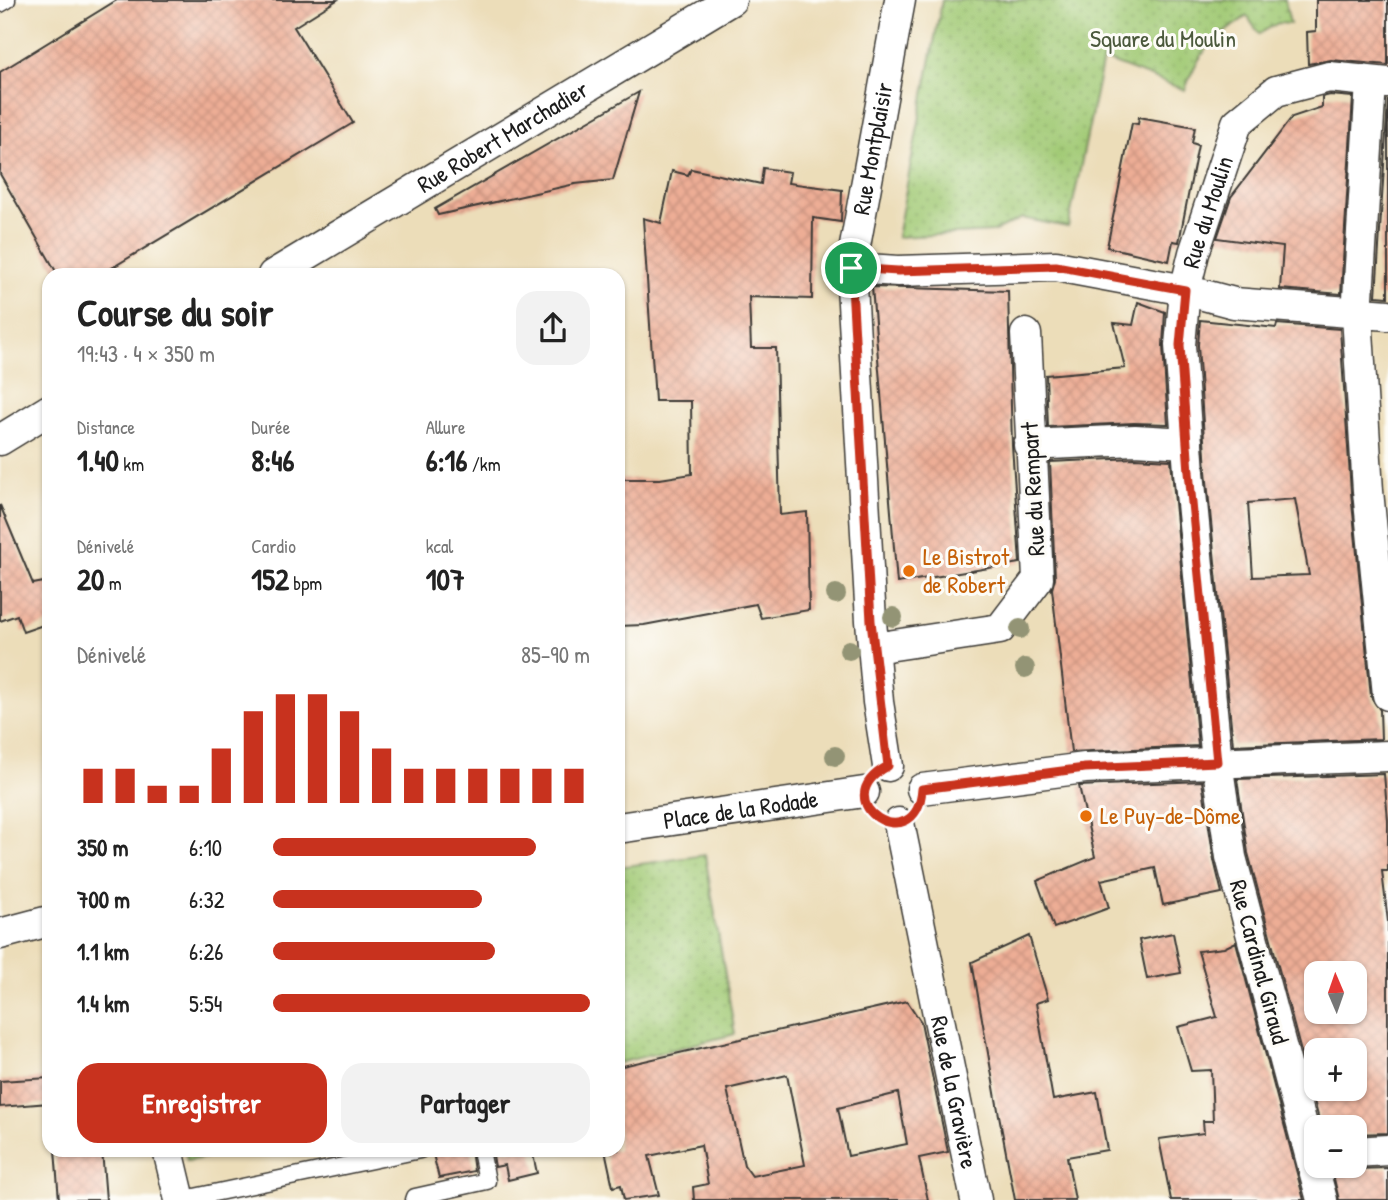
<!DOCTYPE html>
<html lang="fr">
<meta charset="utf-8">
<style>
body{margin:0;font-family:"Patrick Hand",sans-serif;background:#f2f2f2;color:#222;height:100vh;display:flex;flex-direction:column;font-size:26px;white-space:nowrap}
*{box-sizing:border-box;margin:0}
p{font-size:23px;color:#767676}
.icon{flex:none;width:38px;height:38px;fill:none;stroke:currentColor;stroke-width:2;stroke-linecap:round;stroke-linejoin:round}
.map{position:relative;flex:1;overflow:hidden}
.side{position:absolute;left:42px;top:268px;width:583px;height:889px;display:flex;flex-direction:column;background:#fff;border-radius:21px;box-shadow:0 2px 5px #0004}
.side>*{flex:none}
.needle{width:46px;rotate:358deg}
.controls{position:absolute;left:1304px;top:961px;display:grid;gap:14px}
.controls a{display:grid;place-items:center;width:63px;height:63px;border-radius:14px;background:#fff;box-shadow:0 2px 5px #0004;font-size:35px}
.pin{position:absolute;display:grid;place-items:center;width:60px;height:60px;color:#fff;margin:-30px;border:4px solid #fff;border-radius:50%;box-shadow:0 2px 7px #0007}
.round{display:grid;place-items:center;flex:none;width:74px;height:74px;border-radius:21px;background:#f2f2f2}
.overview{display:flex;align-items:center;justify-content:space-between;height:119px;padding:0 35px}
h1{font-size:38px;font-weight:700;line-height:52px}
.metrics{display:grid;grid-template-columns:repeat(3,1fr);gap:10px;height:119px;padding:7px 35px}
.metrics div{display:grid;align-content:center}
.metrics b{font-size:30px;font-weight:700}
.metrics small{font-size:19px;font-weight:400}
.metrics p{font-size:19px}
.chart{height:196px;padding:14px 35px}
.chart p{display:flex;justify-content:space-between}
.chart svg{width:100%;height:126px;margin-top:7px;stroke:#c8321e;stroke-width:6}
.primary-button{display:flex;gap:14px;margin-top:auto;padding:14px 35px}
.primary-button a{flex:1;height:80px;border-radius:21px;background:#c8321e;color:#fff;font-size:28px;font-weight:700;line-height:80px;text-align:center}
.primary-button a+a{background:#f2f2f2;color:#222}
ul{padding:0 35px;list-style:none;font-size:23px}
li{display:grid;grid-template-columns:112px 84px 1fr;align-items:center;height:52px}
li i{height:18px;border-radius:9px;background:#c8321e}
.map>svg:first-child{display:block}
.park{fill:url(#park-dots);stroke:#5f7349;stroke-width:2}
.building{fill:url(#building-cross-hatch);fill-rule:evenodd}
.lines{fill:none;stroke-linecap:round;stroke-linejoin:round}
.lane-casing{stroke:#3b3934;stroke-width:19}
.street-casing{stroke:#3b3934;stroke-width:33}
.lane{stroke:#fff;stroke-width:16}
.street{stroke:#fff;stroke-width:30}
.tree{fill:#939474}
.route-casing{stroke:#fff;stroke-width:14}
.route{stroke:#c8321e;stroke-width:9}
.food-dot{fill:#e8710a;stroke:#fdfcf7;stroke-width:2.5}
.labels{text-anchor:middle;stroke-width:6;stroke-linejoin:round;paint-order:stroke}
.park-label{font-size:24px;fill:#4b593c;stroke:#fdfcf7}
.street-label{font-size:24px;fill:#1c1c1c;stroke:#fdfcf7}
.food-label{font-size:24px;fill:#c56008;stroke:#fdfcf7;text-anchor:start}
</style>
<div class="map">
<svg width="1388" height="1200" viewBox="0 0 1388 1200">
<defs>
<pattern id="park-dots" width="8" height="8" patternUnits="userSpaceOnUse" patternTransform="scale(1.75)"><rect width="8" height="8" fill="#a2ca76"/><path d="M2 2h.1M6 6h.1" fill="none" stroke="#8bad66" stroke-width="1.8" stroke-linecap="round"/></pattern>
<pattern id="building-cross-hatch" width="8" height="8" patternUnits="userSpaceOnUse" patternTransform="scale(1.75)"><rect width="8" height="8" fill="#edad95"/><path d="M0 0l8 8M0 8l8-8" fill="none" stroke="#cb9480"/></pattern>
</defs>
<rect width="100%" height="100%" fill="#fdfcf7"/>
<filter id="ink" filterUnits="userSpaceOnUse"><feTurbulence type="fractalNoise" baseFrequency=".0143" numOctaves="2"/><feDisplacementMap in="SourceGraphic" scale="14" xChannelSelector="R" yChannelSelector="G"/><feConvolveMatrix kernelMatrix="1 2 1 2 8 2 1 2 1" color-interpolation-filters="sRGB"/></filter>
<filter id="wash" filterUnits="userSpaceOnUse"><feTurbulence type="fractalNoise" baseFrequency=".00686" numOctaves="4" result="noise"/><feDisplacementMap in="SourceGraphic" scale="28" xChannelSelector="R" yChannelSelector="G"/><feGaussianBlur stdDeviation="1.57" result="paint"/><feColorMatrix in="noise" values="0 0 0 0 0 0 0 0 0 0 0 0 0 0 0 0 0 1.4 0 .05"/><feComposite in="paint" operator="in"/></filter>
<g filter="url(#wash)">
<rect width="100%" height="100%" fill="#ecddb9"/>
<!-- park -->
<g class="park">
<path d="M942,0H1285L1290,24L1278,23L1259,34L1247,16C1214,39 1198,50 1185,90L1103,59L1068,227L1022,218L993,232L897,237Z"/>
<path d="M705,855L735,1034L618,1063V867Z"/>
<path d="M185,1150H242L187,1161Z"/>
</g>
<g id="blocks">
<!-- building -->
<g class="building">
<path d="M117,0H337L294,27L353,123L100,275H58L0,174V72Z"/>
<path d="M1316,0H1388V65L1331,60L1308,64L1307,32L1316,31Z"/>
<path d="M639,92L613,180L575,184L438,215L435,209Z"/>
<path d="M1330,95L1353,97L1341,294L1280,289L1283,247L1217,238L1231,197L1292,117L1322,107V97Z"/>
<path d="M1388,100V297L1376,296Z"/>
<path d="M1139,117L1195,127L1192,143L1198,145L1179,242L1173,241L1169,261L1107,247L1132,123L1138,124Z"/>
<path d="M763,168L790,172L788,183L842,190L841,222L813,218L812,299L749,297L751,348H776L780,515L807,512L809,610L761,618L756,604L644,625L618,626V479H660L692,474L691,401H655L643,218L661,223L672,171L688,175L691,169L761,184Z"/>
<path d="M872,287L1008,291L1012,445L1020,563L897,583Z"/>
<path d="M1138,302L1165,312L1163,346L1168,424L1134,423L1048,427L1046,375L1125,368L1114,323L1133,325Z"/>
<path d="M1200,320L1276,328L1277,324L1340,329L1351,492L1371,697L1380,710L1381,739L1233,745L1206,471L1198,345ZM1295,499L1309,575L1253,577L1248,503Z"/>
<path d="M1135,458L1171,460L1198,746L1071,752L1052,589L1055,578L1050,462Z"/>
<path d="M0,505L33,584L49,581V623L23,632L17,615L0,621Z"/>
<path d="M1384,774L1388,820V871H1382L1388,922V1133L1354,1134V1127H1321L1248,853L1237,779ZM1316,973H1354V1012H1316ZM1316,1050H1354V1088H1316Z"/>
<path d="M1202,781L1214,860L1222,893L1163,905L1155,868L1101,880L1109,908L1054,928L1037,881L1095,857L1079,786Z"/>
<path d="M1173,933L1181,973L1147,979L1139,940Z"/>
<path d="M1029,936L1048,999L1036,1003L1053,1100L1097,1092L1107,1150L1067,1157L1075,1200H1015L998,1110L972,962Z"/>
<path d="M1236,942L1304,1200H1171L1159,1139L1204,1133L1203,1121H1213L1211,1070L1191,1071L1178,1027L1217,1017L1198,951L1224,948Z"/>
<path d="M907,1001L921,1022L948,1152L919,1158L928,1200H694L693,1187L708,1184L701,1145L649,1156L659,1195L624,1200L621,1185L613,1187L605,1150H618V1067ZM787,1075L805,1165L752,1176L744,1165L727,1089ZM898,1093L907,1144L848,1156L838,1108Z"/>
<path d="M49,1078V1103L0,1107V1081Z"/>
<path d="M55,1150H102L106,1200H59Z"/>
<path d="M432,1150H471L474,1171L439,1178Z"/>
<path d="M492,1150H532L537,1173L508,1180L505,1165L495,1167Z"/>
<path d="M1331,1166L1355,1169L1388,1168V1200H1339Z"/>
</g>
</g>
</g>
<g filter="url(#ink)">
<use href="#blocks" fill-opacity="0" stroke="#3b3934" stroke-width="2"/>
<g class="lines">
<defs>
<g id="lane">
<path d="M0,4L7,0"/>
<path d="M180,1200L420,1150"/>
<path d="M414,1200L415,1197L487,1181L481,1150"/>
</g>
<g id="street">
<path d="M1371,82L1357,315L1368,491L1388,695"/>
<path d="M851,268L898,271L1056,266L1185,290L1234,303L1388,315"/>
<path id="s1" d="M273,275L731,0"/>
<path d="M0,440L49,410"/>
<path d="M1029,445L1135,440L1187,443"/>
<path d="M874,648L1000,629L1038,579L1026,334"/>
<path id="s2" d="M888,766L878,702L871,621L851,268L900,0"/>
<path d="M922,789L1085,768L1388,756"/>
<path id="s3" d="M899,823L976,1200"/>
<path id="s4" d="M618,828L864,792"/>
<path d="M0,934L49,921"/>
<path d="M168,1150L180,1200"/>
<path d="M1354,1152L1388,1150"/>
<path id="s5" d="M1322,1200L1231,857L1217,762L1189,472L1180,345L1185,290L1194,253L1237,123L1276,91L1329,77L1388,83"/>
</g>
</defs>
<!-- lane casing -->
<use href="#lane" class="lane-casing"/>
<!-- street casing -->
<use href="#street" class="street-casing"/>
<!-- lane -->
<use href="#lane" class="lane"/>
<!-- street -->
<use href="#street" class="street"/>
</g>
<!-- trees -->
<g class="tree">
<circle cx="836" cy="594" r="10"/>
<circle cx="893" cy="617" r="10"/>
<circle cx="1020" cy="629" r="10"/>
<circle cx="849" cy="650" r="10"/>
<circle cx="1025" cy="668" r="10"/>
<circle cx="835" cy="756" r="10"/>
</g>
</g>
<g class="lines" filter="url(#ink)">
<defs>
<path id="route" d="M1056,266L1185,290L1180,345L1189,472L1217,762L1085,768L922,789C917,861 821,802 888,766L871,621L851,268L898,271Z"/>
</defs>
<!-- route casing -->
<use href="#route" class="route-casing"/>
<!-- route -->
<use href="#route" class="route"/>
</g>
<!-- markers -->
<g class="food-dot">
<circle cx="909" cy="571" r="7"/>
<circle cx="1086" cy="816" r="7"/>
</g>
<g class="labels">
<!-- park labels -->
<g class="park-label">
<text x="1163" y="47">Square du Moulin</text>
</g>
<!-- street labels -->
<g class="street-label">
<text dy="8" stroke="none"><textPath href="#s1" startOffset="268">Rue Robert Marchadier</textPath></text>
<text dy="8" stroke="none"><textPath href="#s2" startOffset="621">Rue Montplaisir</textPath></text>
<text dy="8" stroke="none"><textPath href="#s5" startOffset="1006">Rue du Moulin</textPath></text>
<text transform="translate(1033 489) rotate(-93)" y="8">Rue du Rempart</text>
<text dy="8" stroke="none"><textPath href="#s4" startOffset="124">Place de la Rodade</textPath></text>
<text transform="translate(1259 962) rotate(75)" y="8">Rue Cardinal Giraud</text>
<text dy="8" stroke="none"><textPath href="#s3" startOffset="275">Rue de la Gravière</textPath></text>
</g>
<!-- food labels -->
<g class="food-label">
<text x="923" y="565">Le Bistrot<tspan x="923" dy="28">de Robert</tspan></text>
<text x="1100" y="824">Le Puy-de-Dôme</text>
</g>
</g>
</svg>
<div class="controls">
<a><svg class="needle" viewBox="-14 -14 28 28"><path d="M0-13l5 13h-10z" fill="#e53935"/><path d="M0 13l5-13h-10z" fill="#767676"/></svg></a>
<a>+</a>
<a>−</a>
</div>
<div class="pin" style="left:851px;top:268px;background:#1e9e55"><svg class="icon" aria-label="arrive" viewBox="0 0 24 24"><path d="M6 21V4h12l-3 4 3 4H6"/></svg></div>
<section class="side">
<div class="overview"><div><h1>Course du soir</h1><p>19:43 · 4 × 350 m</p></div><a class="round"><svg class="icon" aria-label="share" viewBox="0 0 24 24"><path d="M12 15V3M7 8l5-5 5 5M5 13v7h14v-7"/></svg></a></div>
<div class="metrics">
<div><p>Distance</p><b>1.40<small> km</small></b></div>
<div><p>Durée</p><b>8:46</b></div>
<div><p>Allure</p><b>6:16<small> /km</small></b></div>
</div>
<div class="metrics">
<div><p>Dénivelé</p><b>20<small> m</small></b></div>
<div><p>Cardio</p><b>152<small> bpm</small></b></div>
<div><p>kcal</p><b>107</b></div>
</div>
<div class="chart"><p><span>Dénivelé</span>85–90 m</p>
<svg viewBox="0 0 160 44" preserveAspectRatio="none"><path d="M5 44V32M15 44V32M25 44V38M35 44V38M45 44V25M55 44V12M65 44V6M75 44V6M85 44V12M95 44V25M105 44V32M115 44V32M125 44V32M135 44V32M145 44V32M155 44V32"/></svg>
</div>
<ul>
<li><b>350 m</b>6:10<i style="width:83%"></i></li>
<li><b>700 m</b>6:32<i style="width:66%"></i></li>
<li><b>1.1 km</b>6:26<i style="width:70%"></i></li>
<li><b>1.4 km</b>5:54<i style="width:100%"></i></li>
</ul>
<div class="primary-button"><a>Enregistrer</a><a>Partager</a></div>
</section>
</div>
